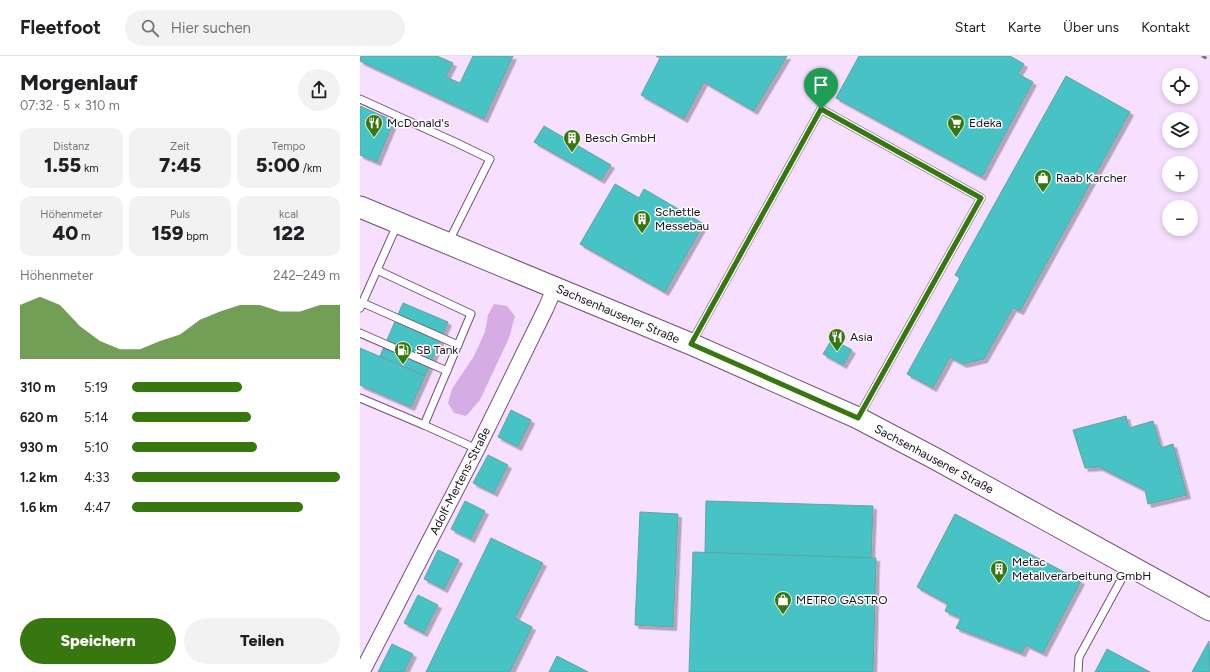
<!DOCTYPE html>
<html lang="de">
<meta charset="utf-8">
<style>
body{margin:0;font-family:Figtree,sans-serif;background:#f2f2f2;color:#202124;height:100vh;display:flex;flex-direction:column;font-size:15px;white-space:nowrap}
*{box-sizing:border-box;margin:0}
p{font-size:13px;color:#757577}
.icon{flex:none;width:22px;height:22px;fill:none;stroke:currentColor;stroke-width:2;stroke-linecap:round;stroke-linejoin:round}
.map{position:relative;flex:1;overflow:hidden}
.panel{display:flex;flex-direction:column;background:#fff;width:360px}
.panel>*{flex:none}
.tools{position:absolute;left:802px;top:12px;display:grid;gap:8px}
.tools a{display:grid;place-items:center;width:36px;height:36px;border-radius:50%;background:#fff;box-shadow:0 2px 6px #0003;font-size:20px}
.pin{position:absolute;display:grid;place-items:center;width:34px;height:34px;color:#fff;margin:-41px -17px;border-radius:50% 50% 50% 0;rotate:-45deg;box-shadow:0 0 4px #0007}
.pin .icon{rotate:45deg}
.round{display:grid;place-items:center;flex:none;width:42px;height:42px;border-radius:21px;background:#f2f2f2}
.headline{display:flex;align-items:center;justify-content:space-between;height:68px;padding:0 20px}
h1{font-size:22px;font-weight:800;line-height:30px}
.stats{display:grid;grid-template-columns:repeat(3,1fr);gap:6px;height:68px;padding:4px 20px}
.stats div{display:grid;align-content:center;border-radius:10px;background:#f2f2f2;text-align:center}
.stats b{font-size:20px;font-weight:800}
.stats small{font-size:11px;font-weight:400}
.stats p{font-size:11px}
.chart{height:112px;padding:8px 20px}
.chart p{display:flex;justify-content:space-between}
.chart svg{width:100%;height:72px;margin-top:4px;fill:#38760f;opacity:.7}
.primary-button{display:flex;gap:8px;margin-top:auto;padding:8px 20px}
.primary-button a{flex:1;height:46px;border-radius:24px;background:#38760f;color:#fff;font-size:16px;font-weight:800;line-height:46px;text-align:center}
.primary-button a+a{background:#f2f2f2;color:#202124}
ul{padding:0 20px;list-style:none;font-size:13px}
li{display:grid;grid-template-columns:64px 48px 1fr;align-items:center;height:30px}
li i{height:10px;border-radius:5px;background:#38760f}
header{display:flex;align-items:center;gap:24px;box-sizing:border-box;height:56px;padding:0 20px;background:#fff;border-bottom:1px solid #e0e0e0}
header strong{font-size:19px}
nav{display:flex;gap:22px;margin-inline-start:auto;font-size:14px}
.search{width:280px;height:36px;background:#f2f2f2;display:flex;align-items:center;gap:10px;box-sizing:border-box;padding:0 14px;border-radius:22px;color:#757577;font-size:15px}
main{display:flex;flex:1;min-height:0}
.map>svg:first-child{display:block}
.green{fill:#d5ade4}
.building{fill:#46c3c5;stroke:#67a2a2;filter:url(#shadow)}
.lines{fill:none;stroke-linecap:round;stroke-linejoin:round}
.lane-casing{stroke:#6e5577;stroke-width:9}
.street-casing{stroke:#6e5577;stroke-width:17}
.secondary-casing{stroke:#6e5577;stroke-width:23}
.lane{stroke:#fff;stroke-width:7}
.street{stroke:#fff;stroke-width:15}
.secondary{stroke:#fff;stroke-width:21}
.rail{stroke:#807086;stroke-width:3;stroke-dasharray:5 5;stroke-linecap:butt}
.route-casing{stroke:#fff;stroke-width:8}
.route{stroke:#38760f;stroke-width:5}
.labels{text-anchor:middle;stroke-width:3;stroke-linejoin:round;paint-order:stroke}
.poi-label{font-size:12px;fill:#190f1d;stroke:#fff;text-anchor:start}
.street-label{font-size:12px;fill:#190f1d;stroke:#fff}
</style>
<header>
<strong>Fleetfoot</strong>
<div class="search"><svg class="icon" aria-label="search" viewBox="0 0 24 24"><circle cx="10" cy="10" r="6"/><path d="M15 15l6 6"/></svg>Hier suchen</div>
<nav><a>Start</a><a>Karte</a><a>Über uns</a><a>Kontakt</a></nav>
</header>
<main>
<section class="panel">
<div class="headline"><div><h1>Morgenlauf</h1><p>07:32 · 5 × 310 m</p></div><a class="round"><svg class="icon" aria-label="share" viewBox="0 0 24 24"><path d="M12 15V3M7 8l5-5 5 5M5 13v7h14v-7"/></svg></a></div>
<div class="stats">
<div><p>Distanz</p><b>1.55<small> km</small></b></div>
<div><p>Zeit</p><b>7:45</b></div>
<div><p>Tempo</p><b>5:00<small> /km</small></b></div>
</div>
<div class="stats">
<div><p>Höhenmeter</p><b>40<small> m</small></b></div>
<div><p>Puls</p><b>159<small> bpm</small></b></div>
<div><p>kcal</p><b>122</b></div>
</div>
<div class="chart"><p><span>Höhenmeter</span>242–249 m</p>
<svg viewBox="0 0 160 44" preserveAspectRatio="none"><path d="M0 44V11L10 6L20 11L30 24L40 33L50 38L60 38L70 33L80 29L90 20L100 15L110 11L120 11L130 15L140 15L150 11L160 11V44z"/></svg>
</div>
<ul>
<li><b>310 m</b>5:19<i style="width:53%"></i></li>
<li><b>620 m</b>5:14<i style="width:57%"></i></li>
<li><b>930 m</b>5:10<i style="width:60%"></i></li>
<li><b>1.2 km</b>4:33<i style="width:100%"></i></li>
<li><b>1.6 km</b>4:47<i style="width:82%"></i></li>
</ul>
<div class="primary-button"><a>Speichern</a><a>Teilen</a></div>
</section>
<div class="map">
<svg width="850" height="616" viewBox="0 0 850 616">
<defs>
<filter id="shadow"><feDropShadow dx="3.5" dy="3.5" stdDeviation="0" flood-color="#0004"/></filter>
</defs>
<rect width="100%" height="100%" fill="#f6dfff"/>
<!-- green -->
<path class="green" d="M134,248L147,250L155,260L149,282L120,344L106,360L94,357L88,347L92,333L114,300L125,276L128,259Z"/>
<!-- building -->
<g class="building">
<path d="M0,0H77L93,7L86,21L100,27L113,0H153L124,63L0,5Z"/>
<path d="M296,0H427L394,55L344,26L324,63L281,39L300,2Z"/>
<path d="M499,0H650L664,8L658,18L673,26L622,121L476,42Z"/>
<path d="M706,20L770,56L660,255L653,252L624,303L603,308L590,301L573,332L547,318L600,222L595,219Z"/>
<path d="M0,50L34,65L17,106L0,99Z"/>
<path d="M184,70L251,109L241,124L174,86Z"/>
<path d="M255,128L279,142L284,133L344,168L305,236L220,188Z"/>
<path d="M43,247L88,266L65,320L20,300Z"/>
<path d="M472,283L492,294L483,309L463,298Z"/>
<path d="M0,292L65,320L51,351L0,329Z"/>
<path d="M151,354L171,364L158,391L138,381Z"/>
<path d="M766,360L769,372L793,365L801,392L813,388L827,439L788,448L785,434L739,411L725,412L713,374Z"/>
<path d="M128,399L148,409L134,437L113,427Z"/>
<path d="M105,445L125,455L111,483L91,473Z"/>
<path d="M346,445L513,450L511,502L345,497Z"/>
<path d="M280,456L318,458L313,571L275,569Z"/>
<path d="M595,458L721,525L683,597L666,589L662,597L596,572L601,562L585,555L588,548L557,531Z"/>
<path d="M131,482L183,507L155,562L172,571L150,616H66Z"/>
<path d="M78,494L99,504L84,533L64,523Z"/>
<path d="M333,496L516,502L513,616H329Z"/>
<path d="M58,539L78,549L64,577L44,567Z"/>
<path d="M849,585L850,616H832Z"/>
<path d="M32,588L53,598L44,616H18Z"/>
<path d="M747,593L790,616H735Z"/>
<path d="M197,600L228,616H189Z"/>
</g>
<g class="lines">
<defs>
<g id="lane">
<path d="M0,43L97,87L130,103L89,185"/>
<path d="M17,214L111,258L64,369L117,393"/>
<path d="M3,247L98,289"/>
<path d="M0,252L37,169"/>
<path d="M0,277L87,315"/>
<path d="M332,286L461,53L621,142L499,360"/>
<path d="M0,342L64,369"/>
<path d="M718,616L719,601L761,524L767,510"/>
</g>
<path id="street" d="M2,616L117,393L186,252L195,231"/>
<path id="secondary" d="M0,151L331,288L498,362L574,402L850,554"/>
</defs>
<!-- lane casing -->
<use href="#lane" class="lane-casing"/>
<!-- street casing -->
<use href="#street" class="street-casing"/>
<!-- secondary casing -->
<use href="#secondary" class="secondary-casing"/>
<!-- lane -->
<use href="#lane" class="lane"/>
<!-- street -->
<use href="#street" class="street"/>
<!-- secondary -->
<use href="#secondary" class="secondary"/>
<!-- rail -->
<path class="rail" d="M842,0L850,4"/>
</g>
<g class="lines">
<defs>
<path id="route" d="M461,53L621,142L498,362L331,288Z"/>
</defs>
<!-- route casing -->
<use href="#route" class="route-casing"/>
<!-- route -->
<use href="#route" class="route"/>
</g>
<!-- icons -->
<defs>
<symbol id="restaurant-pin" viewBox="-11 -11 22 30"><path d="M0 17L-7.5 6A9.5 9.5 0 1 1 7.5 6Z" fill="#38760f" stroke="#fff"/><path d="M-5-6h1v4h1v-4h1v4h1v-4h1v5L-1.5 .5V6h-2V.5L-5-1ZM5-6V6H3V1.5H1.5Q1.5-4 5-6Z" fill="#fff"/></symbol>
<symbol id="supermarket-pin" viewBox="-11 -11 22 30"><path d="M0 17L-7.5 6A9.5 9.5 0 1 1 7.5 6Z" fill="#38760f" stroke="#fff"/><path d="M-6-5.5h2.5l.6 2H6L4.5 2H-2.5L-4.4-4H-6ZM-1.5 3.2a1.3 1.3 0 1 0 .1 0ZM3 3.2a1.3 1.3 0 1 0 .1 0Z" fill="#fff"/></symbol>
<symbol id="building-pin" viewBox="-11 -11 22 30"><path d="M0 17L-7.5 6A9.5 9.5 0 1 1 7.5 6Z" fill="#38760f" stroke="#fff"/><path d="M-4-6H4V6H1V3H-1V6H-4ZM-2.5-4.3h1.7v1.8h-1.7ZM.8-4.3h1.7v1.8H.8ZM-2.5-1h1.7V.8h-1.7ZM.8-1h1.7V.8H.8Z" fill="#fff"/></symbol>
<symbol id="shop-pin" viewBox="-11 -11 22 30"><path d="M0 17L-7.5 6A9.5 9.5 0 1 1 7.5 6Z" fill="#38760f" stroke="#fff"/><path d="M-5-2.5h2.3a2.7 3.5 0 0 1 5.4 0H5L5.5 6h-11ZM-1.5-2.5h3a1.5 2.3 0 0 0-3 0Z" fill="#fff"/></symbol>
<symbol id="fuel-pin" viewBox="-11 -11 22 30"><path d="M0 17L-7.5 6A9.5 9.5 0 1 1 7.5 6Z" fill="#38760f" stroke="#fff"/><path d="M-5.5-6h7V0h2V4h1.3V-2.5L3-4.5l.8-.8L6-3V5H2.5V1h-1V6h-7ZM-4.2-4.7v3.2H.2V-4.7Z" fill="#fff"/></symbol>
</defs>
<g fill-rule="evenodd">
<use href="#restaurant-pin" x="4" y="57" width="20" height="27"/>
<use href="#supermarket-pin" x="586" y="57" width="20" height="27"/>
<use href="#building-pin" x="202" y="72" width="20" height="27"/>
<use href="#shop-pin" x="673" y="112" width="20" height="27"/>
<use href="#building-pin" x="272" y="153" width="20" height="27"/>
<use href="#restaurant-pin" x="467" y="271" width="20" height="27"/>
<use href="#fuel-pin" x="33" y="284" width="20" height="27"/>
<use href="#building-pin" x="629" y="503" width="20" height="27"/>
<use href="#shop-pin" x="413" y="534" width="20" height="27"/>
</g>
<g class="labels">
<!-- poi labels -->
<g class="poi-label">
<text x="27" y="71">McDonald's</text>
<text x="609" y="71">Edeka</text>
<text x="225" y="86">Besch GmbH</text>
<text x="696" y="126">Raab Karcher</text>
<text x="295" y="160">Schettle<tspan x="295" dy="14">Messebau</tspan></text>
<text x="490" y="285">Asia</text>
<text x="56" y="298">SB Tank</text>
<text x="652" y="510">Metac<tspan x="652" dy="14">Metallverarbeitung GmbH</tspan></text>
<text x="436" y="548">METRO GASTRO</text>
</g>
<!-- street labels -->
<g class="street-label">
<text transform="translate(258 258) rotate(23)" y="4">Sachsenhausener Straße</text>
<text transform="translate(574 403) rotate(28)" y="4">Sachsenhausener Straße</text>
<text transform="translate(100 425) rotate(-63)" y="4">Adolf-Mertens-Straße</text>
</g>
</g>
</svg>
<div class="tools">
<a><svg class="icon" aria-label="locate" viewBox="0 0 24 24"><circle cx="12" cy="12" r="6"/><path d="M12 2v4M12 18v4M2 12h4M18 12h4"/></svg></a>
<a><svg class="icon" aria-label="layers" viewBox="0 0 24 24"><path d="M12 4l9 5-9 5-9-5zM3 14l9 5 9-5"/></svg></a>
<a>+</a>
<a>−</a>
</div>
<div class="pin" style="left:461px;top:53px;background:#1e9e55"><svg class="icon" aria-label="arrive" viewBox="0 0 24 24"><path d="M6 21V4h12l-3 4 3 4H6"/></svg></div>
</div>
</main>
